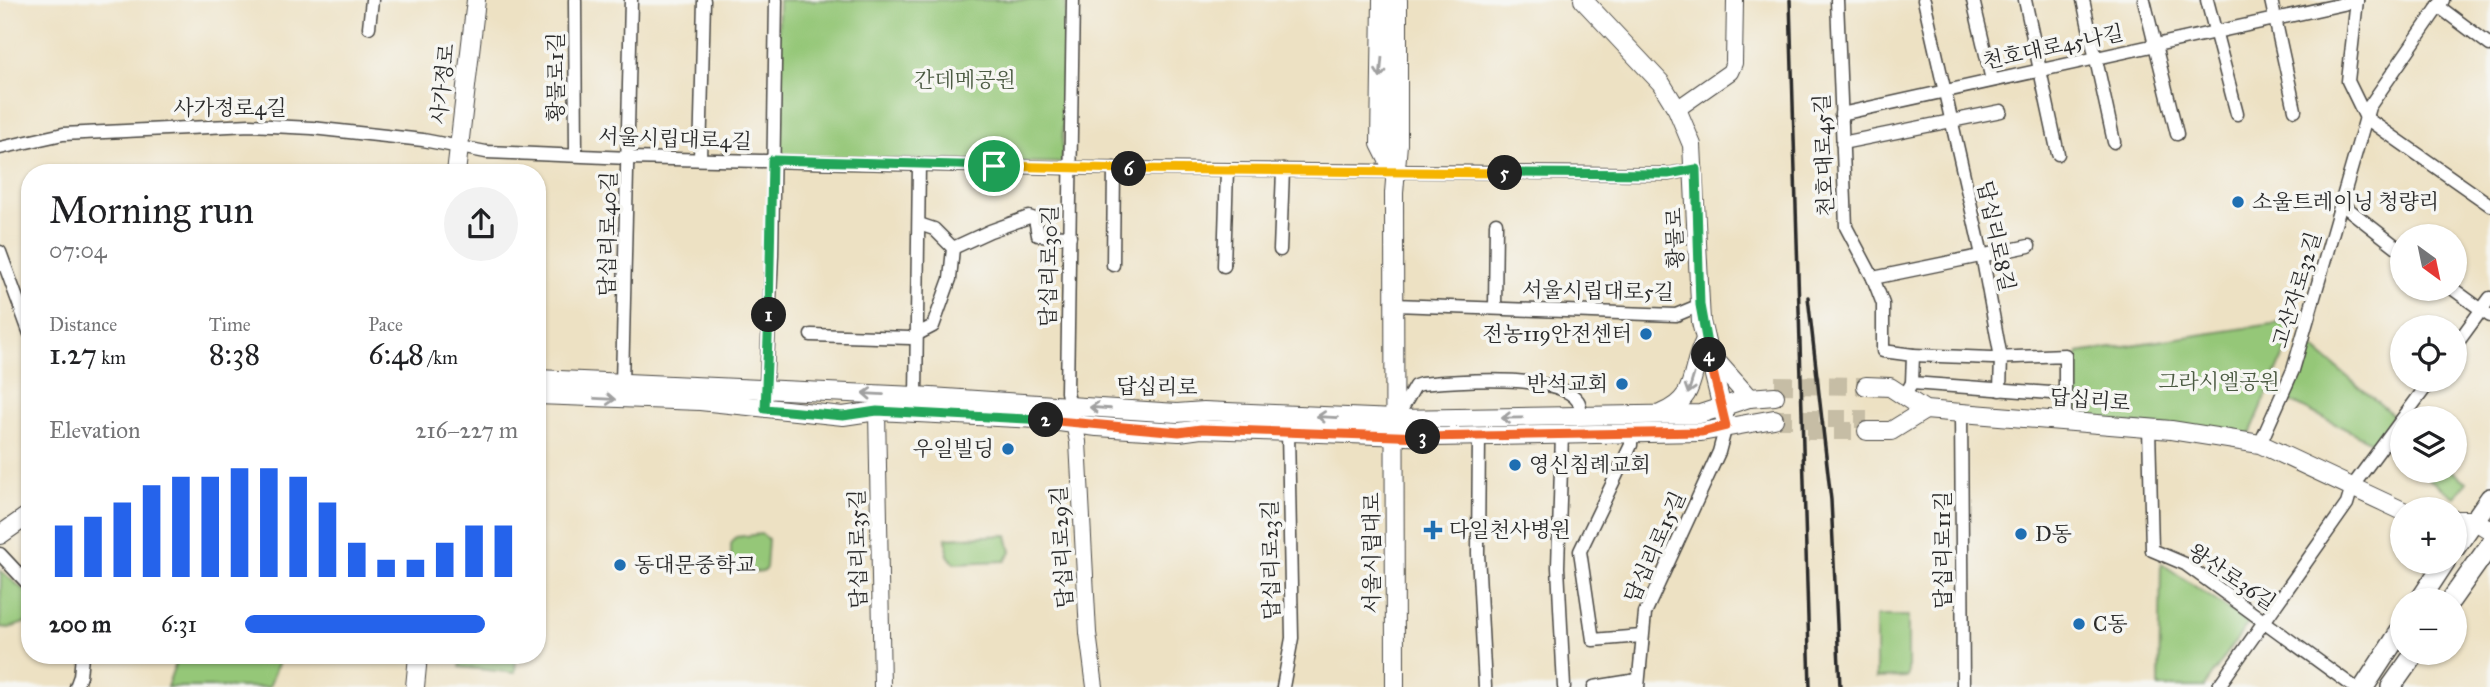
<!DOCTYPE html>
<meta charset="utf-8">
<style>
body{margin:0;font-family:"IM FELL Great Primer","Noto Serif KR",serif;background:#f2f2f2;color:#202124;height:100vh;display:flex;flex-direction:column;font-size:26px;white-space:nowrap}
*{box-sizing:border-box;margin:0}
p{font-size:23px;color:#757577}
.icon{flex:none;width:38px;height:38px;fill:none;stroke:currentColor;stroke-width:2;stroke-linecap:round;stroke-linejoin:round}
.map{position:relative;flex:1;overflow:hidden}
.drawer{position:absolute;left:21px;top:164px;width:525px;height:500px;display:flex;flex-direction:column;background:#fff;border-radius:28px;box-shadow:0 2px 5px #0004}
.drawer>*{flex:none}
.needle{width:46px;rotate:147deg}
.controls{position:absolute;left:2390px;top:224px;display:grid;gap:14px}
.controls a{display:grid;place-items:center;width:77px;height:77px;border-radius:50%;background:#fff;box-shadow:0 2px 5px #0004;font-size:35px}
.pin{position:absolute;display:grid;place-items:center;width:60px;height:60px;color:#fff;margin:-30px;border:4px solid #fff;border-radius:50%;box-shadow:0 2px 7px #0007}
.km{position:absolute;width:35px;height:35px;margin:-18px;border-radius:50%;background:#222;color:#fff;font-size:19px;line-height:35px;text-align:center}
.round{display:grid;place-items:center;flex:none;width:74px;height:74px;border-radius:37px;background:#f2f2f2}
.overview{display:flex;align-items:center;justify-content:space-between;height:119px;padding:0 28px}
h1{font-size:38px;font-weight:600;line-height:52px}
.stats{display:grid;grid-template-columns:repeat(3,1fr);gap:10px;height:119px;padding:7px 28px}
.stats div{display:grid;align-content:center}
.stats b{font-size:30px;font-weight:600}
.stats small{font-size:19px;font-weight:400}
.stats p{font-size:19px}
.chart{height:196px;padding:14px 28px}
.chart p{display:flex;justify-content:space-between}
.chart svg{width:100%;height:126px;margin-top:7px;stroke:#2563eb;stroke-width:6}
ul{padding:0 28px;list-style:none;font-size:23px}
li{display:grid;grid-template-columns:112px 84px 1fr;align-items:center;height:52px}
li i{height:18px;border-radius:9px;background:#2563eb}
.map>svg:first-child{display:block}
.green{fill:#95c778;stroke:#607952;stroke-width:2}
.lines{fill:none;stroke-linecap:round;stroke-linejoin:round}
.secondary-tunnel{stroke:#c6bda5;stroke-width:18;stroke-dasharray:18 9;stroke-linecap:butt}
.minor-casing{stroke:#484642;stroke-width:15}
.tertiary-casing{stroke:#484642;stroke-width:18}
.secondary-casing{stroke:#484642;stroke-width:20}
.primary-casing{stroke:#484642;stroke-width:22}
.minor{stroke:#fff;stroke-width:12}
.tertiary{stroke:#fff;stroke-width:16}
.secondary{stroke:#fff;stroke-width:18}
.primary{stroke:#fff;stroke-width:19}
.rail{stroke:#2b2b2b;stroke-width:3.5}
.oneway{stroke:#a0a0a0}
.split-1-casing{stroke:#fff;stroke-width:14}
.split-2-casing{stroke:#fff;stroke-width:14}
.split-3-casing{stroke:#fff;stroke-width:14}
.split-4-casing{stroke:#fff;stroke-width:14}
.split-5-casing{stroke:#fff;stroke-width:14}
.split-6-casing{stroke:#fff;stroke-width:14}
.split-7-casing{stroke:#fff;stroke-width:14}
.split-1{stroke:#22a559;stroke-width:9}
.split-2{stroke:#22a559;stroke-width:9}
.split-3{stroke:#f0652b;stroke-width:9}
.split-4{stroke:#f0652b;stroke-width:9}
.split-5{stroke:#22a559;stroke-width:9}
.split-6{stroke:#f5b400;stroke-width:9}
.split-7{stroke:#f5b400;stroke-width:9}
.poi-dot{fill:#1f6fb2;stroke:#f6f6f2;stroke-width:2.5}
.labels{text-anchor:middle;stroke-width:7;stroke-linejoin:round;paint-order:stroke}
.street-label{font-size:21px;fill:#2b2b2b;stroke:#f6f6f2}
.park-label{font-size:21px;fill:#4b5a42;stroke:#f6f6f2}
.poi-label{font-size:21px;fill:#2b2b2b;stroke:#f6f6f2;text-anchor:start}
</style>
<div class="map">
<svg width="2490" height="687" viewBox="0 0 2490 687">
<rect width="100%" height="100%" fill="#f6f6f2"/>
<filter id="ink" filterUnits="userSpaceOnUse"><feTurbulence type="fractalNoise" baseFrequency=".0143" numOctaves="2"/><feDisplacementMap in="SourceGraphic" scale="14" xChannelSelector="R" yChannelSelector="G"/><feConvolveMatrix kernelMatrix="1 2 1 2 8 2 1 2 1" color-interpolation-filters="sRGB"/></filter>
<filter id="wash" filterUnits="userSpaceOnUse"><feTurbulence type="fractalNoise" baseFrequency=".00686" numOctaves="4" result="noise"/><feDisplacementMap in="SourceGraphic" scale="28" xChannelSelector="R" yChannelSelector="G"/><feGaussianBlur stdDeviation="1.57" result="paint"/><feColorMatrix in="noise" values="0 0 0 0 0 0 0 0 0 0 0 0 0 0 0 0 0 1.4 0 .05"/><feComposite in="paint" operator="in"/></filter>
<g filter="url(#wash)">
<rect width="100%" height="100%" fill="#ede1c3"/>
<!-- green -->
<g class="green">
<path d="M779,0H1066L1062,163L775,156Z"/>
<path d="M2299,320L2250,434L2084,420L2071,400L2078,353Z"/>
<path d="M2313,348L2393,415L2375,444L2288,400Z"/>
<path d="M2417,471H2452L2467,482L2455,497Z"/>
<path d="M762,534L768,539L766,568L763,572L731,571V544L736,537Z"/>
<path d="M1007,535L1011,552L1005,561L954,563L948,555L946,538Z"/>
<path d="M2161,563L2248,623L2204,687H2159Z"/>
<path d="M1,571L30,595L27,622L10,628L0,627Z"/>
<path d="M1876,616H1908V677L1876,678Z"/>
<path d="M178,656H276L280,658L269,687H167Z"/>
<path d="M461,656H516L515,673L460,667Z"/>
</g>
</g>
<g filter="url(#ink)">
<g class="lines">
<!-- secondary-tunnel -->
<g class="secondary-tunnel">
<path d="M1775,385L1866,386"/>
<path d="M1774,419H1867"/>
<path d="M1807,431H1867"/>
</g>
<defs>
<g id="minor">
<path d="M575,0L576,155"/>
<path d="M1837,0L1846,227L1873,278L1883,304V351L1913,355L1912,383L1904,397"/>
<path d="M1924,0L1982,255L2001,358L2000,390"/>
<path d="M1973,0L1992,80"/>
<path d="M2025,0L2058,154"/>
<path d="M2083,0L2114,142"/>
<path d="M2144,0L2177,134"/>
<path d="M2207,0L2237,114"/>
<path d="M2271,0L2295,110"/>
<path d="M2357,0L2348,81L2366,118L2490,205"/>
<path d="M2438,6L2490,45"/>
<path d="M369,27L372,0"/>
<path d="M1841,114L2357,1"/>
<path d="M1842,143L2001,111"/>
<path d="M0,148L63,134L250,125L312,128L423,140L486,152L629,158L1069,168L1669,174L1696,169"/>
<path d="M700,159L704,0"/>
<path d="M2343,205L2403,252"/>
<path d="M953,248L990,231L1029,217L1035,219L1038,235L1070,236"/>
<path d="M1280,250L1283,170"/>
<path d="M0,252L30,334"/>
<path d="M1113,265L1114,168"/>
<path d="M1224,266L1227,170"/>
<path d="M1873,278L2029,246"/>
<path d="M2453,289L2490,316"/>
<path d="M1394,305L1676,315L1700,305"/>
<path d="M1495,308L1496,223"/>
<path d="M811,335L910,338L933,326L950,279L953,248L934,229L919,224"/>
<path d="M2455,346L2490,298"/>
<path d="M1913,355L1992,358L2065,355V420"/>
<path d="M1912,383L2064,394"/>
<path d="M622,384L631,0"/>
<path d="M916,396L919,164"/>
<path d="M1070,406L1067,392L1073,0"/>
<path d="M765,409L772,254L776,0"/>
<path d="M1961,412L1963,687"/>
<path d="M1396,419L1415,386L1421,384C1453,381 1558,372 1578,401C1581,405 1580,412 1581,417"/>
<path d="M2149,428L2152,550L2185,564L2354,687"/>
<path d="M1631,433V445L1580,551L1593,640L1641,636"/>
<path d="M1562,434L1558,567L1564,687"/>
<path d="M1479,436L1478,553L1485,687"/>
<path d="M2260,444L2293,370L2369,107L2443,0"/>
<path d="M0,554L30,586"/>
<path d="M76,687L80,676L82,656"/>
<path d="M1283,687L1292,638L1288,432"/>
<path d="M1594,687L1637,680"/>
<path d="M1638,687L1645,613L1719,452L1726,426"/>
<path d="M2218,687L2347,504L2352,487L2431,380"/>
</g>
<g id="tertiary">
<path d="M1677,109L1730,72L1734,63L1735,0"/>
<path d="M877,411L882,687"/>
<path d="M1072,414L1078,442L1088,633L1095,687"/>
</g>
<g id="secondary">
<path d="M1382,0L1380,144L1394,172"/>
<path d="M1583,0L1661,83L1677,109L1692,145L1701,322L1724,416"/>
<path d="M456,173L476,0"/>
<path d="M1710,354L1749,398"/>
<path d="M537,379L916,396L1177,413L1204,411L1396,419L1700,414L1749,398L1775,396"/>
<path d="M1866,386L1890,387L1925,410L2171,430L2260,444L2403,511"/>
<path d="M537,395L700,401L843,416L877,411L1036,419L1097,427L1179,432L1201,429L1434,437L1701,432L1774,419"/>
<path d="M1662,413C1700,397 1688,371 1705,340"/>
<path d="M1867,431H1891L1925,410"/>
<path d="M2455,520H2474L2490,530"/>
<path d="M0,535L30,514"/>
<path d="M415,687L418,656"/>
<path d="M1395,687L1394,193L1398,144V0"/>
</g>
<g id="primary">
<path d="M2455,548L2490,498"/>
<path d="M2420,600L2445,562"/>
<path d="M2451,600L2490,545"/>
<path d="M2364,687L2403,627"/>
<path d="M2391,687L2415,653"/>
</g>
</defs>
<!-- minor casing -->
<use href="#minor" class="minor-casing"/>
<!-- tertiary casing -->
<use href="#tertiary" class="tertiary-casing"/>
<!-- secondary casing -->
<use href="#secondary" class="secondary-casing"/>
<!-- primary casing -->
<use href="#primary" class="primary-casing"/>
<!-- minor -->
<use href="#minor" class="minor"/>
<!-- tertiary -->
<use href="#tertiary" class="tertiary"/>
<!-- secondary -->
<use href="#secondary" class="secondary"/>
<!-- primary -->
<use href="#primary" class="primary"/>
<!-- rail -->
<g class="rail">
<path d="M1790,0L1810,687"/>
<path d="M1808,297L1831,500L1840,687"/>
</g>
</g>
<!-- one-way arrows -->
<defs><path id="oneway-shaft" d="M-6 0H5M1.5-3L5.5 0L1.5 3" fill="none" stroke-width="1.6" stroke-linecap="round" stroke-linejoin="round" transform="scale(1.75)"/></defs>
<g class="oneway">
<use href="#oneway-shaft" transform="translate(1381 68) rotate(95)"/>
<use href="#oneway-shaft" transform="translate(1691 384) rotate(107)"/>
<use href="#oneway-shaft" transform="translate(873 394) rotate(-177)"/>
<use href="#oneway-shaft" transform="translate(605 399) rotate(3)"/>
<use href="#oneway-shaft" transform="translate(1100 408) rotate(-176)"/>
<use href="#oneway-shaft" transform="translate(1327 417) rotate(-177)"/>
<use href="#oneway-shaft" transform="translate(1512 418) rotate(179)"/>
</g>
</g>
<g class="lines" filter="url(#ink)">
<defs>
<path id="split-1" d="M769,315L772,160L994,166"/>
<path id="split-2" d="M769,315L765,409L843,416L877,411L1046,420"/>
<path id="split-3" d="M1046,420L1179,432L1201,429L1423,437"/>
<path id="split-4" d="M1423,437L1701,432L1726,426L1709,355"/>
<path id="split-5" d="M1505,173L1668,174L1696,169L1700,305L1709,355"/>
<path id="split-6" d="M1129,169L1505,173"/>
<path id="split-7" d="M994,166L1129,169"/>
</defs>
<!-- split-1 casing -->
<use href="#split-1" class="split-1-casing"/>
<!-- split-2 casing -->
<use href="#split-2" class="split-2-casing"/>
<!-- split-3 casing -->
<use href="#split-3" class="split-3-casing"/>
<!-- split-4 casing -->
<use href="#split-4" class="split-4-casing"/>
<!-- split-5 casing -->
<use href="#split-5" class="split-5-casing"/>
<!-- split-6 casing -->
<use href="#split-6" class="split-6-casing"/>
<!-- split-7 casing -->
<use href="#split-7" class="split-7-casing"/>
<!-- split-1 -->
<use href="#split-1" class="split-1"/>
<!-- split-2 -->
<use href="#split-2" class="split-2"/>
<!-- split-3 -->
<use href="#split-3" class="split-3"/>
<!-- split-4 -->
<use href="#split-4" class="split-4"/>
<!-- split-5 -->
<use href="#split-5" class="split-5"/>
<!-- split-6 -->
<use href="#split-6" class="split-6"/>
<!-- split-7 -->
<use href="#split-7" class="split-7"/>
</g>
<!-- markers -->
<g class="poi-dot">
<circle cx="2238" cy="202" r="7"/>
<circle cx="1646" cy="334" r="7"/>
<circle cx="1622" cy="384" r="7"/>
<circle cx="1008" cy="449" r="7"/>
<circle cx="1515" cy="465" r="7"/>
<path d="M1429.5 519.5h7v7h7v7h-7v7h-7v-7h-7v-7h7z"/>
<circle cx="2021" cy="534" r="7"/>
<circle cx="620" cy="565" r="7"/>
<circle cx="2079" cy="624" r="7"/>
</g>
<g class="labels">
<!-- street labels -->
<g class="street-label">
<text transform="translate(2053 47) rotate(-12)" y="7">천호대로45나길</text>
<text transform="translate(556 77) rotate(-90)" y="7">황물로1길</text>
<text transform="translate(443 84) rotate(-84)" y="7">사가정로</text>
<text x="230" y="115">사가정로4길</text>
<text transform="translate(675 139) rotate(2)" y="7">서울시립대로4길</text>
<text transform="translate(1824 155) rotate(-92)" y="7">천호대로45길</text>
<text transform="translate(608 234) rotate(-89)" y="7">답십리로40길</text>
<text transform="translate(1996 236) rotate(78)" y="7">답십리로8길</text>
<text transform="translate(1675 238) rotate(-92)" y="7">황물로</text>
<text transform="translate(1049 266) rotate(-89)" y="7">답십리로30길</text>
<text transform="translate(2297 290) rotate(-73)" y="7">고산자로32길</text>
<text transform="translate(1598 291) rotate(1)" y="7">서울시립대로5길</text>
<text transform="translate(1157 387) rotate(1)" y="7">답십리로</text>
<text transform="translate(2090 400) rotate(5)" y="7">답십리로</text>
<text transform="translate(1062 547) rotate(-93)" y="7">답십리로29길</text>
<text transform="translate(1655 547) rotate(-66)" y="7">답십리로15길</text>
<text transform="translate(858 549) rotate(-91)" y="7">답십리로35길</text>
<text transform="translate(1943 550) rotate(-90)" y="7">답십리로11길</text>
<text transform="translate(1372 553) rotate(-90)" y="7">서울시립대로</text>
<text transform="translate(1271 560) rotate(-91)" y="7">답십리로23길</text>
<text transform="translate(2232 577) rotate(34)" y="7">왕산로36길</text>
</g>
<!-- park labels -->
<g class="park-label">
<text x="965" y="87">간데메공원</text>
<text x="2219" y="389">그라시엘공원</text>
</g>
<!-- poi labels -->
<g class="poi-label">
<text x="2252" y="209">소울트레이닝 청량리</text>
<text x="1632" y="341" text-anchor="end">전농119안전센터</text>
<text x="1608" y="391" text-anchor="end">반석교회</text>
<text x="994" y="456" text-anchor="end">우일빌딩</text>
<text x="1529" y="472">영신침례교회</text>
<text x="1449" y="537">다일천사병원</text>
<text x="2035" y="541">D동</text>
<text x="634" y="572">동대문중학교</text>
<text x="2093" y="631">C동</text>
</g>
</g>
</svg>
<div class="controls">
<a><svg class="needle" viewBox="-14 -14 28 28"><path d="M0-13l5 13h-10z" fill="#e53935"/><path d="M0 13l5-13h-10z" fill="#757577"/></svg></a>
<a><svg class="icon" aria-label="locate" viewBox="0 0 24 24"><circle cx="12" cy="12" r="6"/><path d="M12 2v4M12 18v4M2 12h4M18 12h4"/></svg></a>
<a><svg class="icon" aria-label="layers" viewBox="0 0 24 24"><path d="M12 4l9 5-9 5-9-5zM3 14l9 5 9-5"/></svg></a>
<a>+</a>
<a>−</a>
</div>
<div class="pin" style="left:994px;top:166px;background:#1e9e55"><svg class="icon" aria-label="arrive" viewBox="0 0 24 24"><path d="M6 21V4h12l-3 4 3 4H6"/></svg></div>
<b class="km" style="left:769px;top:315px">1</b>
<b class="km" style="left:1046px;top:420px">2</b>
<b class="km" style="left:1423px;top:437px">3</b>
<b class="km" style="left:1709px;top:355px">4</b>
<b class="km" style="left:1505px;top:173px">5</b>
<b class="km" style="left:1129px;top:169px">6</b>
<section class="drawer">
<div class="overview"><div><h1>Morning run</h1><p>07:04</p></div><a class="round"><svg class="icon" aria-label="share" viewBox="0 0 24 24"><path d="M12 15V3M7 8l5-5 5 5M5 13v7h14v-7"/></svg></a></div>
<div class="stats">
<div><p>Distance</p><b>1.27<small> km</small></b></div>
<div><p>Time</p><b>8:38</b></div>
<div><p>Pace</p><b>6:48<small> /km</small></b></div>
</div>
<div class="chart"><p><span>Elevation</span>216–227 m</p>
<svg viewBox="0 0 160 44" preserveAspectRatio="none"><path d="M5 44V26M15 44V23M25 44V18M35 44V12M45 44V9M55 44V9M65 44V6M75 44V6M85 44V9M95 44V18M105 44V32M115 44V38M125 44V38M135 44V32M145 44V26M155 44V26"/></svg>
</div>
<ul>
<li><b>200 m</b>6:31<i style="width:88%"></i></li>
</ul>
</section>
</div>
